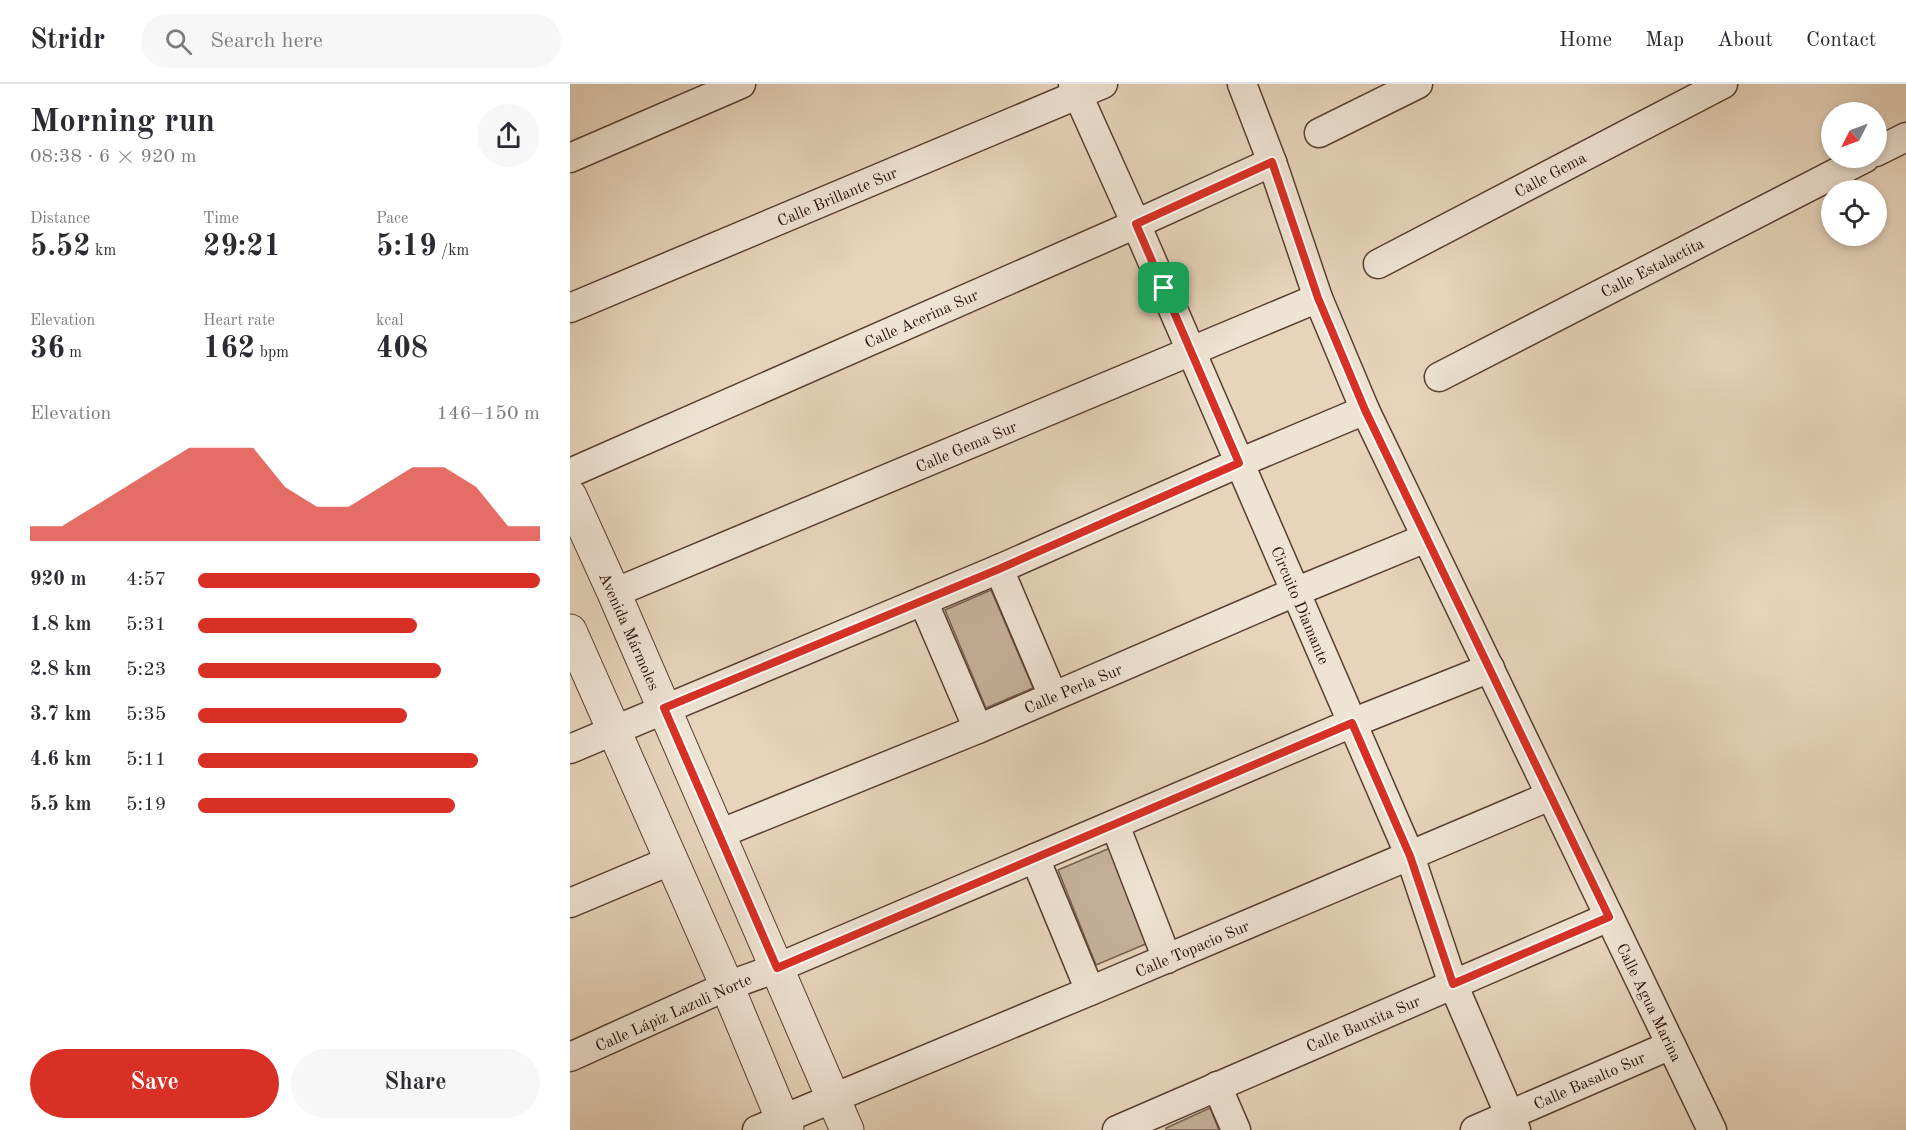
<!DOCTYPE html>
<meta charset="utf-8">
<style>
body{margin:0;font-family:"Old Standard TT",serif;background:#f7f7f7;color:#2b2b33;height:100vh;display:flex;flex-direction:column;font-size:22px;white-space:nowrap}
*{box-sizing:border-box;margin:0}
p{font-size:20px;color:#7c7c81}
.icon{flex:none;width:33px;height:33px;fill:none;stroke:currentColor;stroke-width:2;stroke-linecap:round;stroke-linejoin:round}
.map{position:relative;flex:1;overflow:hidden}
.sheet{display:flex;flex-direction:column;background:#fff;width:570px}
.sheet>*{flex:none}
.needle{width:39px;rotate:228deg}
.buttons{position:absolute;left:1251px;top:18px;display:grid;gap:12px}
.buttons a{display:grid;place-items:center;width:66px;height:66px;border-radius:50%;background:#fff;box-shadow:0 3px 9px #0003;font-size:30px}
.pin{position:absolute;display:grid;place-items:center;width:51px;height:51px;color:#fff;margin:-26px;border-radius:12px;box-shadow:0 3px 9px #0006}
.round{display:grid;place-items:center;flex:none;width:63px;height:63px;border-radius:32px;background:#f7f7f7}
.head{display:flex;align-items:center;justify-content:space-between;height:102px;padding:0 30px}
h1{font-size:33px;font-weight:700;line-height:45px}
.stats{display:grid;grid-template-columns:repeat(3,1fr);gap:9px;height:102px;padding:6px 30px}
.stats div{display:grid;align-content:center}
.stats b{font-size:30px;font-weight:700}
.stats small{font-size:16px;font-weight:400}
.stats p{font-size:16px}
.chart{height:168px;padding:12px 30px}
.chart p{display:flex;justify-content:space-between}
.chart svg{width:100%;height:108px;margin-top:6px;fill:#d93025;opacity:.7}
.primary-button{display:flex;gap:12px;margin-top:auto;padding:12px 30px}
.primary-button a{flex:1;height:69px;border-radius:36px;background:#d93025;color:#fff;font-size:24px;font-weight:700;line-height:69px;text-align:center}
.primary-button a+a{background:#f7f7f7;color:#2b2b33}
ul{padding:0 30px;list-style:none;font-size:20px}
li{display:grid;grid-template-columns:96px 72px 1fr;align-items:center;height:45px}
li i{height:15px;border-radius:8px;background:#d93025}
header{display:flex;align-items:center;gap:36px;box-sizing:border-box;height:84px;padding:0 30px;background:#fff;border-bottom:2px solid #e1e1e2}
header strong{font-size:28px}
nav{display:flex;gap:33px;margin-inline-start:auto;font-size:21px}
.search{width:420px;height:54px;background:#f7f7f7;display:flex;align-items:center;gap:15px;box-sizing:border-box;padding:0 21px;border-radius:33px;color:#7c7c81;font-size:22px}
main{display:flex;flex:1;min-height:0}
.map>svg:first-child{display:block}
.green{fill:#c7b29c;stroke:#786050;stroke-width:1.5}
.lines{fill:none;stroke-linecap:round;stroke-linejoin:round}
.minor-casing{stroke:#583f31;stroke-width:31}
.tertiary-casing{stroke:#583f31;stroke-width:35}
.minor{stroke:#efe3d3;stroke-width:28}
.tertiary{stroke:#efe3d3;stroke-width:33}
.route-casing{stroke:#fff;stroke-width:12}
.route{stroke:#d93025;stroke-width:8}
.labels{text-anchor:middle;stroke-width:5;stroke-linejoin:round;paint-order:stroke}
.street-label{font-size:16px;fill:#280d03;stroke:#efe3d3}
</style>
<header>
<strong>Stridr</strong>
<div class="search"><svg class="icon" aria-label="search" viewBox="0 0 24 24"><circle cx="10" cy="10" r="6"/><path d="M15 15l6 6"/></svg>Search here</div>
<nav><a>Home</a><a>Map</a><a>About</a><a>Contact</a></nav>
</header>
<main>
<section class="sheet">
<div class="head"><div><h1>Morning run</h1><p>08:38 · 6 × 920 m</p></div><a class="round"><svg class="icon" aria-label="share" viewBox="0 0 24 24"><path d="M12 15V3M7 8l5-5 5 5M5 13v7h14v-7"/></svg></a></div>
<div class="stats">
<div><p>Distance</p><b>5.52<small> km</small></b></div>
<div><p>Time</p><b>29:21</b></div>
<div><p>Pace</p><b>5:19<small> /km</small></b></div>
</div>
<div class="stats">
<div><p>Elevation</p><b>36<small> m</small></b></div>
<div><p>Heart rate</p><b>162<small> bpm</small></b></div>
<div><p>kcal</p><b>408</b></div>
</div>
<div class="chart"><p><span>Elevation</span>146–150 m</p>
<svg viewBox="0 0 160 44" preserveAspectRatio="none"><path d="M0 44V38L10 38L20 30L30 22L40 14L50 6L60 6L70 6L80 22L90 30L100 30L110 22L120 14L130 14L140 22L150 38L160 38V44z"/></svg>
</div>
<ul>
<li><b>920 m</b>4:57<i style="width:100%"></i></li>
<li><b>1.8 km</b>5:31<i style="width:64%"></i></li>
<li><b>2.8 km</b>5:23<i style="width:71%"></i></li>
<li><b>3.7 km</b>5:35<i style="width:61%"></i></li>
<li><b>4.6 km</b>5:11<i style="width:82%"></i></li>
<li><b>5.5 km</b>5:19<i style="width:75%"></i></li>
</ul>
<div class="primary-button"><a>Save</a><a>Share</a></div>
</section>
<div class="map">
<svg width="1336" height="1046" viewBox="0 0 1336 1046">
<rect width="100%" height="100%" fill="#e7d4bb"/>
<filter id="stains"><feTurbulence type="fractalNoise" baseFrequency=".00333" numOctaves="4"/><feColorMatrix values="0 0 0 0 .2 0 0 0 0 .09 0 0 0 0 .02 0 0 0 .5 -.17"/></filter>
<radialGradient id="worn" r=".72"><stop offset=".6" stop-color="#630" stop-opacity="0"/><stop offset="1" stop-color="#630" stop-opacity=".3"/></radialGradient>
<!-- green -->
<g class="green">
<path d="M421,506L463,604L416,624L375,526Z"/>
<path d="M540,764L578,859L526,881L488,786Z"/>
<path d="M640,1024L649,1046H596V1044Z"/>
</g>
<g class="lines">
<defs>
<g id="minor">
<path d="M503,0L566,140L840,772L883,900L946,1046"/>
<path d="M672,0L702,78L748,214L795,326L1142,1046"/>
<path d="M749,49L848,0"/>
<path d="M1306,68L1336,53"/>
<path d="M0,74L171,0"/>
<path d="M808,180L1153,0"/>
<path d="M0,224L533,0"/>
<path d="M869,293L1295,74"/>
<path d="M0,389L566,140L702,78"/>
<path d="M429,485L483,612"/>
<path d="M44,509L748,214"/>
<path d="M353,517L408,645"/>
<path d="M0,665L429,485L669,379L795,326"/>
<path d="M545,741L597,875"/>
<path d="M149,750L408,645L725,508L856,454"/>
<path d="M465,774L520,907"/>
<path d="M0,819L102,776"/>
<path d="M0,973L157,902L207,884L782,639L920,584"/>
<path d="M647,1002L666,1046"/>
<path d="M187,1046L520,907L980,712"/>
<path d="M547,1046L1039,833"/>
<path d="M905,1046L1101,961"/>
</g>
<g id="tertiary">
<path d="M0,412L44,509L277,1046"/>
<path d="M0,547L157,902L217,1046"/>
</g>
</defs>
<!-- minor casing -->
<use href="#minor" class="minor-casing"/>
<!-- tertiary casing -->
<use href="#tertiary" class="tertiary-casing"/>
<!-- minor -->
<use href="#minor" class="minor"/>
<!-- tertiary -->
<use href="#tertiary" class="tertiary"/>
</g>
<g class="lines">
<defs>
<path id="route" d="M702,78L748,214L795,326L1039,833L883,900L840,772L782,639L207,884L94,624L429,485L669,379L566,140Z"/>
</defs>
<!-- route casing -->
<use href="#route" class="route-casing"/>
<!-- route -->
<use href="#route" class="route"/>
</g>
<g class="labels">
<!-- street labels -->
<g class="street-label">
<text transform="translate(980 90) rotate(-28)" y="6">Calle Gema</text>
<text transform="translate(267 112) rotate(-23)" y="6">Calle Brillante Sur</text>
<text transform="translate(1082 183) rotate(-27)" y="6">Calle Estalactita</text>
<text transform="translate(351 234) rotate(-24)" y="6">Calle Acerina Sur</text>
<text transform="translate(396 362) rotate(-23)" y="6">Calle Gema Sur</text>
<text transform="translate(731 521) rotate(67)" y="6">Circuito Diamante</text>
<text transform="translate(60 547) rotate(66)" y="6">Avenida Mármoles</text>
<text transform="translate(503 604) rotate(-23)" y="6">Calle Perla Sur</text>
<text transform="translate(622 864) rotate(-23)" y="6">Calle Topacio Sur</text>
<text transform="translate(1080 918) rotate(64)" y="6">Calle Agua Marina</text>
<text transform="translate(103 928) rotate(-24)" y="6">Calle Lápiz Lazuli Norte</text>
<text transform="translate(793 939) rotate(-23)" y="6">Calle Bauxita Sur</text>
<text transform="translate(1019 996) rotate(-24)" y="6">Calle Basalto Sur</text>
</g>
</g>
<rect width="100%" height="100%" filter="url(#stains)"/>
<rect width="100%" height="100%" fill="url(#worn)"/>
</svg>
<div class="buttons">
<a><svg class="needle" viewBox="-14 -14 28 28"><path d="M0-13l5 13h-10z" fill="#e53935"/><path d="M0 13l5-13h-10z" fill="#7c7c81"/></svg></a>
<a><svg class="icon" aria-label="locate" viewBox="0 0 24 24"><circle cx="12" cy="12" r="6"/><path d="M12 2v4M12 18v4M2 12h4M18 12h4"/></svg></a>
</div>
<div class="pin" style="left:594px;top:204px;background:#1e9e55"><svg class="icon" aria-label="arrive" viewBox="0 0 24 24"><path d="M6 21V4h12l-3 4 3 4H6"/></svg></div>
</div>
</main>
